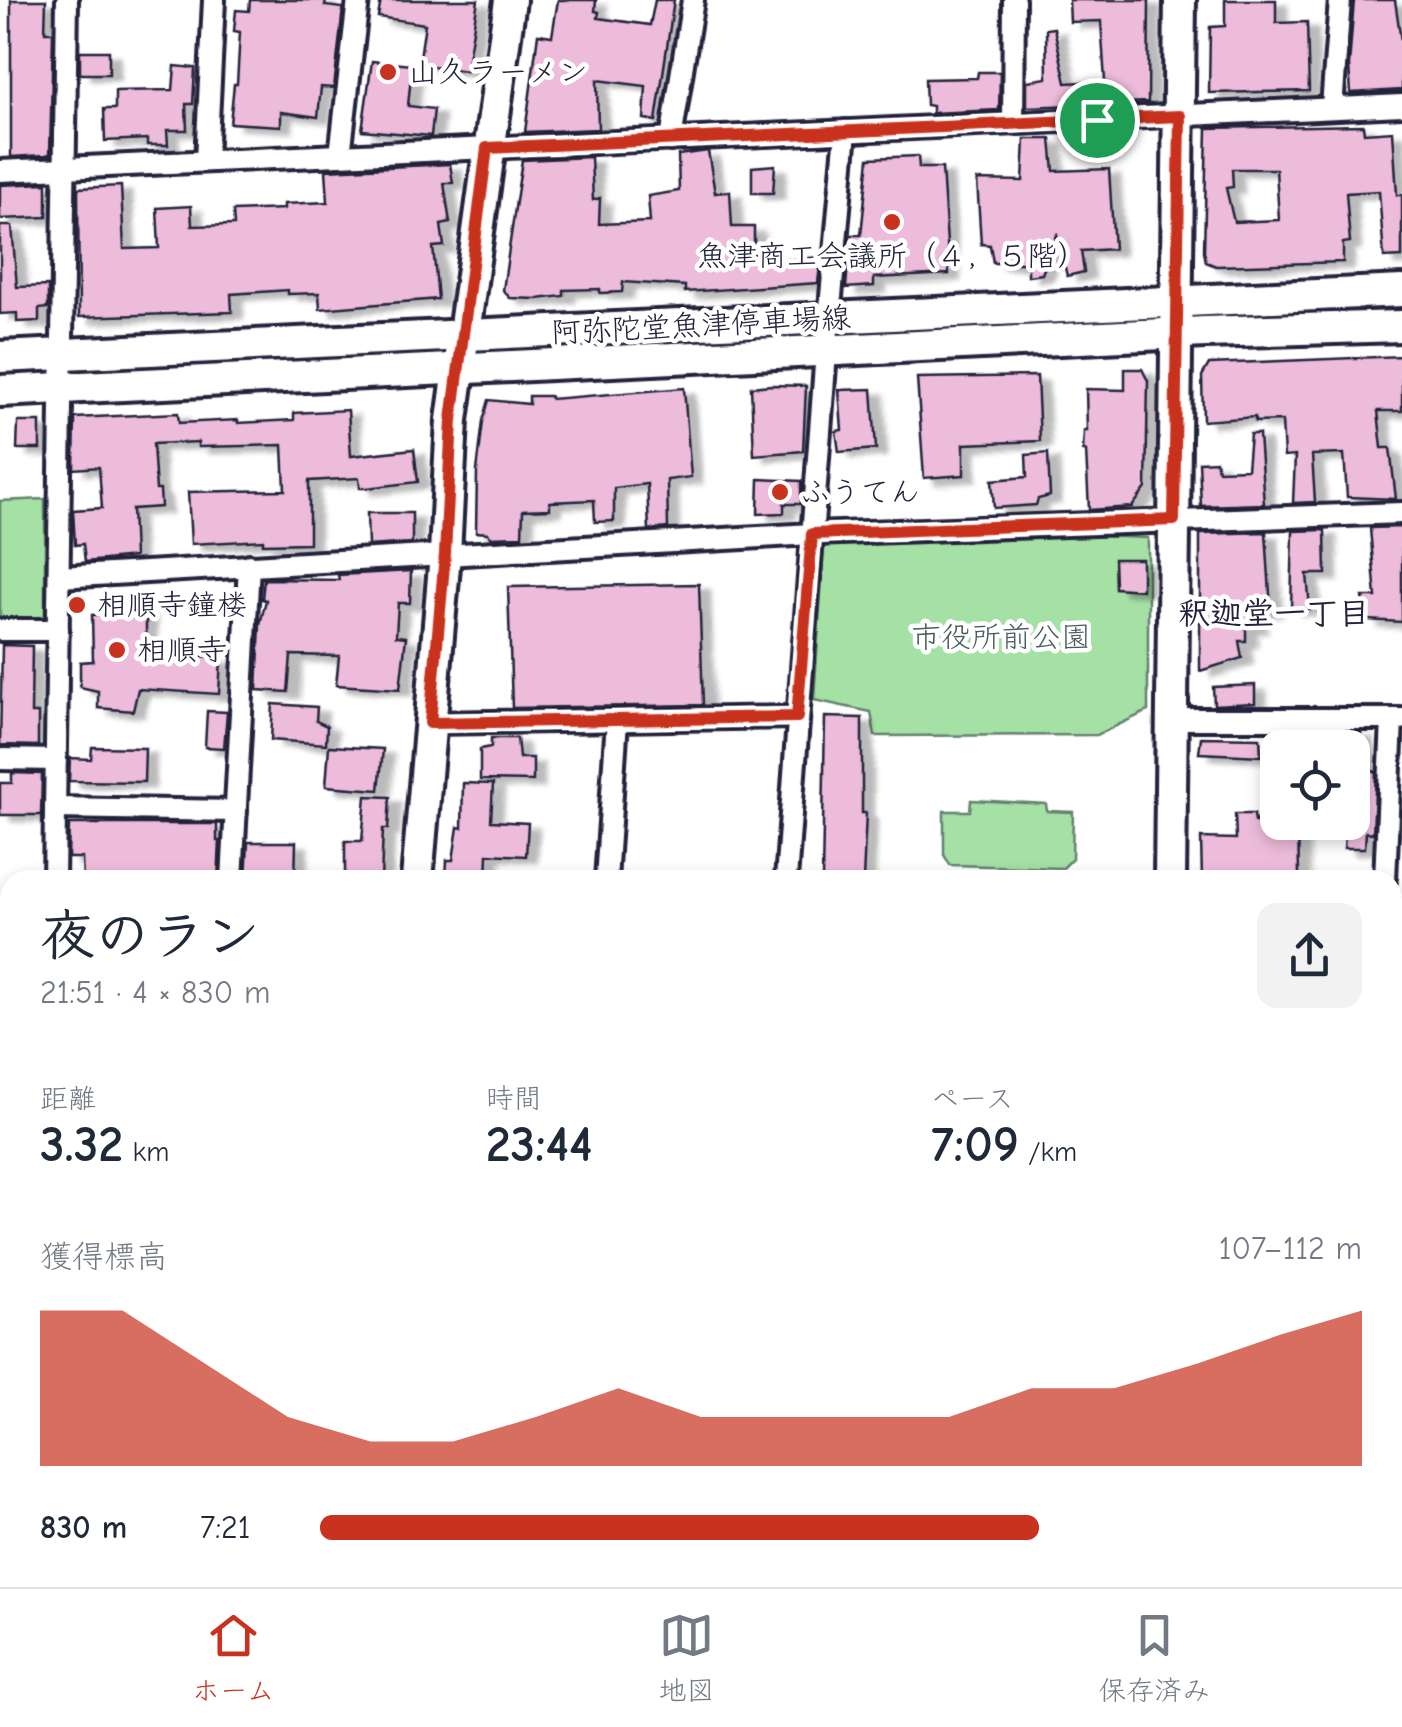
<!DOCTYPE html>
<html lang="ja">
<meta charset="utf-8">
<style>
body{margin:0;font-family:"Comic Neue","Klee One",sans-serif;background:#f2f2f3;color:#1f2937;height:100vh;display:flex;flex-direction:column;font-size:38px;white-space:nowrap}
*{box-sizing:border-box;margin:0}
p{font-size:32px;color:#747a83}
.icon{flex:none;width:55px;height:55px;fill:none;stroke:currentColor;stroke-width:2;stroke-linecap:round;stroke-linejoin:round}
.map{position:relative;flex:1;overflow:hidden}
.side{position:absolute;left:0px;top:870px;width:1402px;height:718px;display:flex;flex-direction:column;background:#fff;border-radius:30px 30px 0 0;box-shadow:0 5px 15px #0003}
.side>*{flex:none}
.buttons{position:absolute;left:1260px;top:730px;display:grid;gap:20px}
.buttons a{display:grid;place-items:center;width:110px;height:110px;border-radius:20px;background:#fff;box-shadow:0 5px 15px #0003;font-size:50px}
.pin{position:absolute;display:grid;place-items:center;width:85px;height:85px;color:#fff;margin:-42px;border:5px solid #fff;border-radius:50%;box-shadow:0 2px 10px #0007}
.round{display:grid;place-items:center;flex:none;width:105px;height:105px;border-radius:20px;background:#f2f2f3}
.headline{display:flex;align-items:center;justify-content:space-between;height:170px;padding:0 40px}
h1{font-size:55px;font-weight:600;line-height:75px}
.figures{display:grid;grid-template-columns:repeat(3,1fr);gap:15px;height:170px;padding:10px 40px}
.figures div{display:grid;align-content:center}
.figures b{font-size:50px;font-weight:600}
.figures small{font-size:28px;font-weight:400}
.figures p{font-size:28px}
.chart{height:280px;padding:20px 40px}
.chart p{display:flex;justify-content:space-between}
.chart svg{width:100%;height:180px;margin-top:10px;fill:#c8321e;opacity:.7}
ul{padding:0 40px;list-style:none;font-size:32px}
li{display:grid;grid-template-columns:160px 120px 1fr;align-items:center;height:75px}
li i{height:25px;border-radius:12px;background:#c8321e}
.tabs{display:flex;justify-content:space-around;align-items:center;height:140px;border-top:2px solid #e0e1e3;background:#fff;font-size:28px;color:#747a83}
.tabs a{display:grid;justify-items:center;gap:5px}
.tabs .selected{color:#c8321e}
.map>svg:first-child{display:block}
.green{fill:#a5e0a5;stroke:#648170;stroke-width:2.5}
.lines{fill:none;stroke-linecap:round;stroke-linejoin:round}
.stream{stroke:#6493a6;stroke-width:6}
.building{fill:#eebcdb;stroke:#22223b;stroke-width:2.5;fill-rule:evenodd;filter:url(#shadow)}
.street-casing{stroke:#22223b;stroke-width:28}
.secondary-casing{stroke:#22223b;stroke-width:38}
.street{stroke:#fff;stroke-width:20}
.secondary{stroke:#fff;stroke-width:30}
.route-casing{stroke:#fff;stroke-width:20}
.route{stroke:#c8321e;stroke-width:12}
.poi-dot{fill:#c8321e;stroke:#fff;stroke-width:4}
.labels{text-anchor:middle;stroke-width:9;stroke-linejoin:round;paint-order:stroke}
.poi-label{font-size:30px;fill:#22223b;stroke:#fff;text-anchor:start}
.street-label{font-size:30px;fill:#22223b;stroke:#fff}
.park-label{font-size:30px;fill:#495b5b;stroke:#fff}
.neighbourhood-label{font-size:32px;font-weight:bold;fill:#22223b;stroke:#fff}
</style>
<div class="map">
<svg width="1402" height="1587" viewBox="0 0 1402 1587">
<defs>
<filter id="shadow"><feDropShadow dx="11" dy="6" stdDeviation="2.5" flood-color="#0004"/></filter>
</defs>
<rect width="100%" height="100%" fill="#fff"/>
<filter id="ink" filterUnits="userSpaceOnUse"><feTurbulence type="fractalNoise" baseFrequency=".01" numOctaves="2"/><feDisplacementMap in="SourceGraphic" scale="20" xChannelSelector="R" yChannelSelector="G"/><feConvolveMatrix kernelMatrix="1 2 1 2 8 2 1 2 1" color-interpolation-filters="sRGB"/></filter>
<g filter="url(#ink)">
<!-- green -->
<g class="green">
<path d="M267,353L300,358L409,353V361L85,375L84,363Z"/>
<path d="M45,499V615L38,619H0V501Z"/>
<path d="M1094,536L1148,538V711L1097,735L875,736L871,712L814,700L824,545Z"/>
<path d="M971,800L1046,804L1047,811L1073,812L1072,859L1063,868L950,865L944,855V811H970Z"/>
<path d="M0,940H10V1133L0,1132Z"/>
</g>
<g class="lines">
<!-- stream -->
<g class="stream">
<path d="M0,1317H10"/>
<path d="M869,1578L942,1587"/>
</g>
</g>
<!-- building -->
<g class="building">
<path d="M11,0H46L45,32H53L50,154L46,155L11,157Z"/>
<path d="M250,0H326L325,6L343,8L334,88L321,87L318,117L281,112V126L230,123L234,84H237L240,32L234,31L236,10L249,11Z"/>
<path d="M381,0H478L466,71L419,64L425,24L378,17Z"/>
<path d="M558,0H596L595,11L599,12L598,18L650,25L655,0H674L656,121L644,119L646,86L597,80L598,129L525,132L538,34L552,36Z"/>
<path d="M1069,0H1149L1148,102L1027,107V81L1047,78L1046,29L1054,28L1066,83L1105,81L1101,21L1070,22Z"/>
<path d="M1225,0H1276V23L1307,22L1309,91L1209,93L1210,27L1225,26Z"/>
<path d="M1354,0H1395L1402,48V90L1351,93L1349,66Z"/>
<rect x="80" y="51" width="29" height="23"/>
<path d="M372,61L412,65L408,106L434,109L431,136L362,130Z"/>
<path d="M175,66L195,68L193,104H186L187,130H167L168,145H147V139L105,141L104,109H115V91L173,90Z"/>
<path d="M978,72H1000L999,110L932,113V106L926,105L925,79L977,78Z"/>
<path d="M1363,125L1364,133L1393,131L1397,195H1402V257L1384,258L1379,191L1346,193L1350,242L1343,243V262L1216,266L1206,262L1204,251L1207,128ZM1232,169H1276L1279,220L1234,222L1226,188L1233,187Z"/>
<path d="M1025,139H1051L1054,171L1109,169L1114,249L1081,251L1084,272L1067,276L1057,235L1042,274L1028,276V263H993L990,245L981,244L977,180L1023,181Z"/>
<path d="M708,151L715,193L730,191L732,227H754V262L821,257L818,283L685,292V286L623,282L622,292L600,293V289L564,290V296L537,299L510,298L503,290L522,160L591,157L593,200L600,198L599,224L650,222L648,196L679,191L678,155Z"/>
<path d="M918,156L919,168H942L949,274L874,278V286L846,288L850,235H861L869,158Z"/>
<path d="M450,164L453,183H444L450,223L441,225L444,246L433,247L438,299L320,309L319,293L288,294V290L231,294L232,312L79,317L78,188L121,186L124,249L159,248L157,208L191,206L192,226L234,225L233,211L284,209V204L328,202L326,170Z"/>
<path d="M775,165L773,193H752V167Z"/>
<path d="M47,183V217L0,219V185Z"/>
<path d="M0,226H12L17,287L48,286V308L39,309V321L17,322V313L0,314Z"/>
<path d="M1402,356V411H1378L1382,448H1390L1396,499L1347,497L1344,454L1312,455L1315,502L1293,503L1295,456L1284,457L1282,421L1255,422V417L1203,421L1202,376L1209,364Z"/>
<path d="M1125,369H1142L1148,381L1146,488L1132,507L1089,510L1086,451H1083L1084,431H1087L1086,389L1125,390Z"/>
<path d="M1037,376L1040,441L964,444V475L924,478L917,378Z"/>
<path d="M771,385L806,386L803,451L754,455L751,387Z"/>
<path d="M684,388L691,477L667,480L668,528L649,530L647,484L614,488V521L595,522L594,500L550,502V509L523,510L522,536L490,537L488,533L476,532L477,471L483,421L489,400L529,404V396H550L551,399Z"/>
<path d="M872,389L876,449L839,452L836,431L842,430L839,390Z"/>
<path d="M348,410L351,456L414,449L418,482L367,488H360L359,478L309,481V543L263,544V540L191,544L188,492L285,490L283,445L198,447V442L153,444L156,490H160L161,507L132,509L134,557L85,562L83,544L75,545L73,510L102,508L99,467L74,469L75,418L178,413L179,423L238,420V423L294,420V413Z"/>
<path d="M18,422H40V449H17Z"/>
<path d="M1250,434H1259L1264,504L1201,506L1199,462L1216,461L1218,470L1247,469Z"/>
<path d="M1048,453L1050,496L1038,499L1036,505L994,508L992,480L1027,477L1026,455Z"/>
<path d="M759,479L801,481V504H784V513L758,514Z"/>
<path d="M367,513H412V543L368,546Z"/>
<path d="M1402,527V622L1367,620L1363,597H1376L1370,528Z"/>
<path d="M1325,530L1326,574H1307L1310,609H1291L1293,531Z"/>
<path d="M1266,532L1271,610L1255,611L1256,627L1246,626V641H1239L1242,658L1200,671V534Z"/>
<path d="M1114,559H1142V590L1115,588Z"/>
<path d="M411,571L410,603H398L396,636L406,637L400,689L336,685L339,656L291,655L288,692L257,690L260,624L266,600L262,599L264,579L339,580L338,575Z"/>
<path d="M699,584L703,705L512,708L508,587Z"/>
<path d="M146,612V650L221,658L219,694L138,689L133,711L98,708V691L80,687V662L93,661L92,615Z"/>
<path d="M2,645L32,646L31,713H38V746L0,745Z"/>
<path d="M1255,685V703L1214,705L1213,687Z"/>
<path d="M273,704L317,707L316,721L327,726L326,744L271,740Z"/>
<path d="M207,711L227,712L224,748L205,747Z"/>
<path d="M825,717L862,718V813H866L863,880H822Z"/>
<path d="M1352,733H1361L1368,770L1376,772L1373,833L1366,832L1365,848H1344L1346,822H1352Z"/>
<path d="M1201,737L1260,738L1261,756L1199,753Z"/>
<path d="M491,738H517L519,758H533V781L480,780V749L491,747Z"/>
<path d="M329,746L383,749L379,790L326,786Z"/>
<path d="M92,747L145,748L144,782L69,781L70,758L91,759Z"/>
<path d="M12,773L42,774L41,815H0V783H12Z"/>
<path d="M463,783L493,784L491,821L528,823L526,856L488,854L487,880H446L447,860H453L458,827L462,828Z"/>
<path d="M366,796L390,797L388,829H383L381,880H345V841H362Z"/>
<path d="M1235,814H1254L1255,822H1298L1299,876L1202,880L1201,838L1236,839Z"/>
<path d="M69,824H217V841H220L218,880H83L82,858H68Z"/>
<path d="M248,842H296L295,880H246Z"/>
</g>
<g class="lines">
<defs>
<g id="street">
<path d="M1332,108L1340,0"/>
<path d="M1013,123L1014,0"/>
<path d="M671,140L693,0"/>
<path d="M340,155L358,0"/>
<path d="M206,161L214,0"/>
<path d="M0,171L1402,105"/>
<path d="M59,577L812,534L1402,513"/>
<path d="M0,630H58"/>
<path d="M1171,719H1402"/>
<path d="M430,723L797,717"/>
<path d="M0,759L56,760"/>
<path d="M55,808L236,811"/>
<path d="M54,880L67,0"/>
<path d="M232,880L249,565"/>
<path d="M606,880L617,720"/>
<path d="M786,880L826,352L846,131"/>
<path d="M1385,880L1392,720"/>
<path d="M0,940H10"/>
<path d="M1392,1052H1402"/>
<path d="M0,1307H10"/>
<path d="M1392,1450L1402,1452"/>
<path d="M634,1578L638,1587"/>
<path d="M1235,1578L1305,1587"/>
<path d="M41,1587L42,1578"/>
<path d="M971,1587L973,1578"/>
<path d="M1068,1587L1069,1578"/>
</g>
<g id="secondary">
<path d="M0,357L1402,291"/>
<path d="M0,391L1205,332L1402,326"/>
<path d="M417,880L445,554L452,420L510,0"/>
<path d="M1170,880L1180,0"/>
<path d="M0,1472H10"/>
<path d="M371,1578V1587"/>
<path d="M1098,1578L1166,1587"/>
</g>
</defs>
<!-- street casing -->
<use href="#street" class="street-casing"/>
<!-- secondary casing -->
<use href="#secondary" class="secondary-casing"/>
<!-- street -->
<use href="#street" class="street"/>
<!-- secondary -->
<use href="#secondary" class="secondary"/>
</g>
</g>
<g class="lines" filter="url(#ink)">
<defs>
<path id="route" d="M1180,116L1174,520L812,534L797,717L430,723L445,554L452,420L487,148Z"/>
</defs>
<!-- route casing -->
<use href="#route" class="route-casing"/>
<!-- route -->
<use href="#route" class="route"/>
</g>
<!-- markers -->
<g class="poi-dot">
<circle cx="388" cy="72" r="10"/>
<circle cx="892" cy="222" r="10"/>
<circle cx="780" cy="492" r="10"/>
<circle cx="77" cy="605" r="10"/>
<circle cx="117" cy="650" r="10"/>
</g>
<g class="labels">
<!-- poi labels -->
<g class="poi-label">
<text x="408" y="82">山久ラーメン</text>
<text x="892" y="266" text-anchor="middle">魚津商工会議所（４，５階）</text>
<text x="800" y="502">ふうてん</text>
<text x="97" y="615">相順寺鐘楼</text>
<text x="137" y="660">相順寺</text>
</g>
<!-- street labels -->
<g class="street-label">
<text transform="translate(701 325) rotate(-3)" y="10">阿弥陀堂魚津停車場線</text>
</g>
<!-- park labels -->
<g class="park-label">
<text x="1001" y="647">市役所前公園</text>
</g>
<!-- neighbourhood labels -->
<g class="neighbourhood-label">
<text x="1274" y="624">釈迦堂一丁目</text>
</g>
</g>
</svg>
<div class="buttons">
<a><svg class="icon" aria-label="locate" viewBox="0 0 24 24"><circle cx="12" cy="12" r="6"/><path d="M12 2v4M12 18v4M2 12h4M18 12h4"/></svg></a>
</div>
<div class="pin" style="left:1097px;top:120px;background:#1e9e55"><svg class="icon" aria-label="arrive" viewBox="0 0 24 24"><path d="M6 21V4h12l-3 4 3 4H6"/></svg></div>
<section class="side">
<div class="headline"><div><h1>夜のラン</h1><p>21:51 · 4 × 830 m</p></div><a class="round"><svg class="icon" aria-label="share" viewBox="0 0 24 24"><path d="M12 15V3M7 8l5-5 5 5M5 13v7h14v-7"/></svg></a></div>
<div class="figures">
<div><p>距離</p><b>3.32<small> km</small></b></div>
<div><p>時間</p><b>23:44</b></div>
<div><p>ペース</p><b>7:09<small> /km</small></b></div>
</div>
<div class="chart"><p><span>獲得標高</span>107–112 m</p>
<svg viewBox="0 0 160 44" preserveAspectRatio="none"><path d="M0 44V6L10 6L20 19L30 32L40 38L50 38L60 32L70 25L80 32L90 32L100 32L110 32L120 25L130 25L140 19L150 12L160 6V44z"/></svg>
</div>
<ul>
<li><b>830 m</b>7:21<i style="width:69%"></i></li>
</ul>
</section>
</div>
<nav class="tabs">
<a class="selected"><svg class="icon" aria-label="home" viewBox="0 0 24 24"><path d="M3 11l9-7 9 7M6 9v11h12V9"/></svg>ホーム</a>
<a><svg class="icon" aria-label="map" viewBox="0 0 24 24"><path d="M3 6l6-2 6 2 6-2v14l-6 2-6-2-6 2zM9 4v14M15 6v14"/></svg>地図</a>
<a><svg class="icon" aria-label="saved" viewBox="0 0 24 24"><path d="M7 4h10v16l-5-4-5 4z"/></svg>保存済み</a>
</nav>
